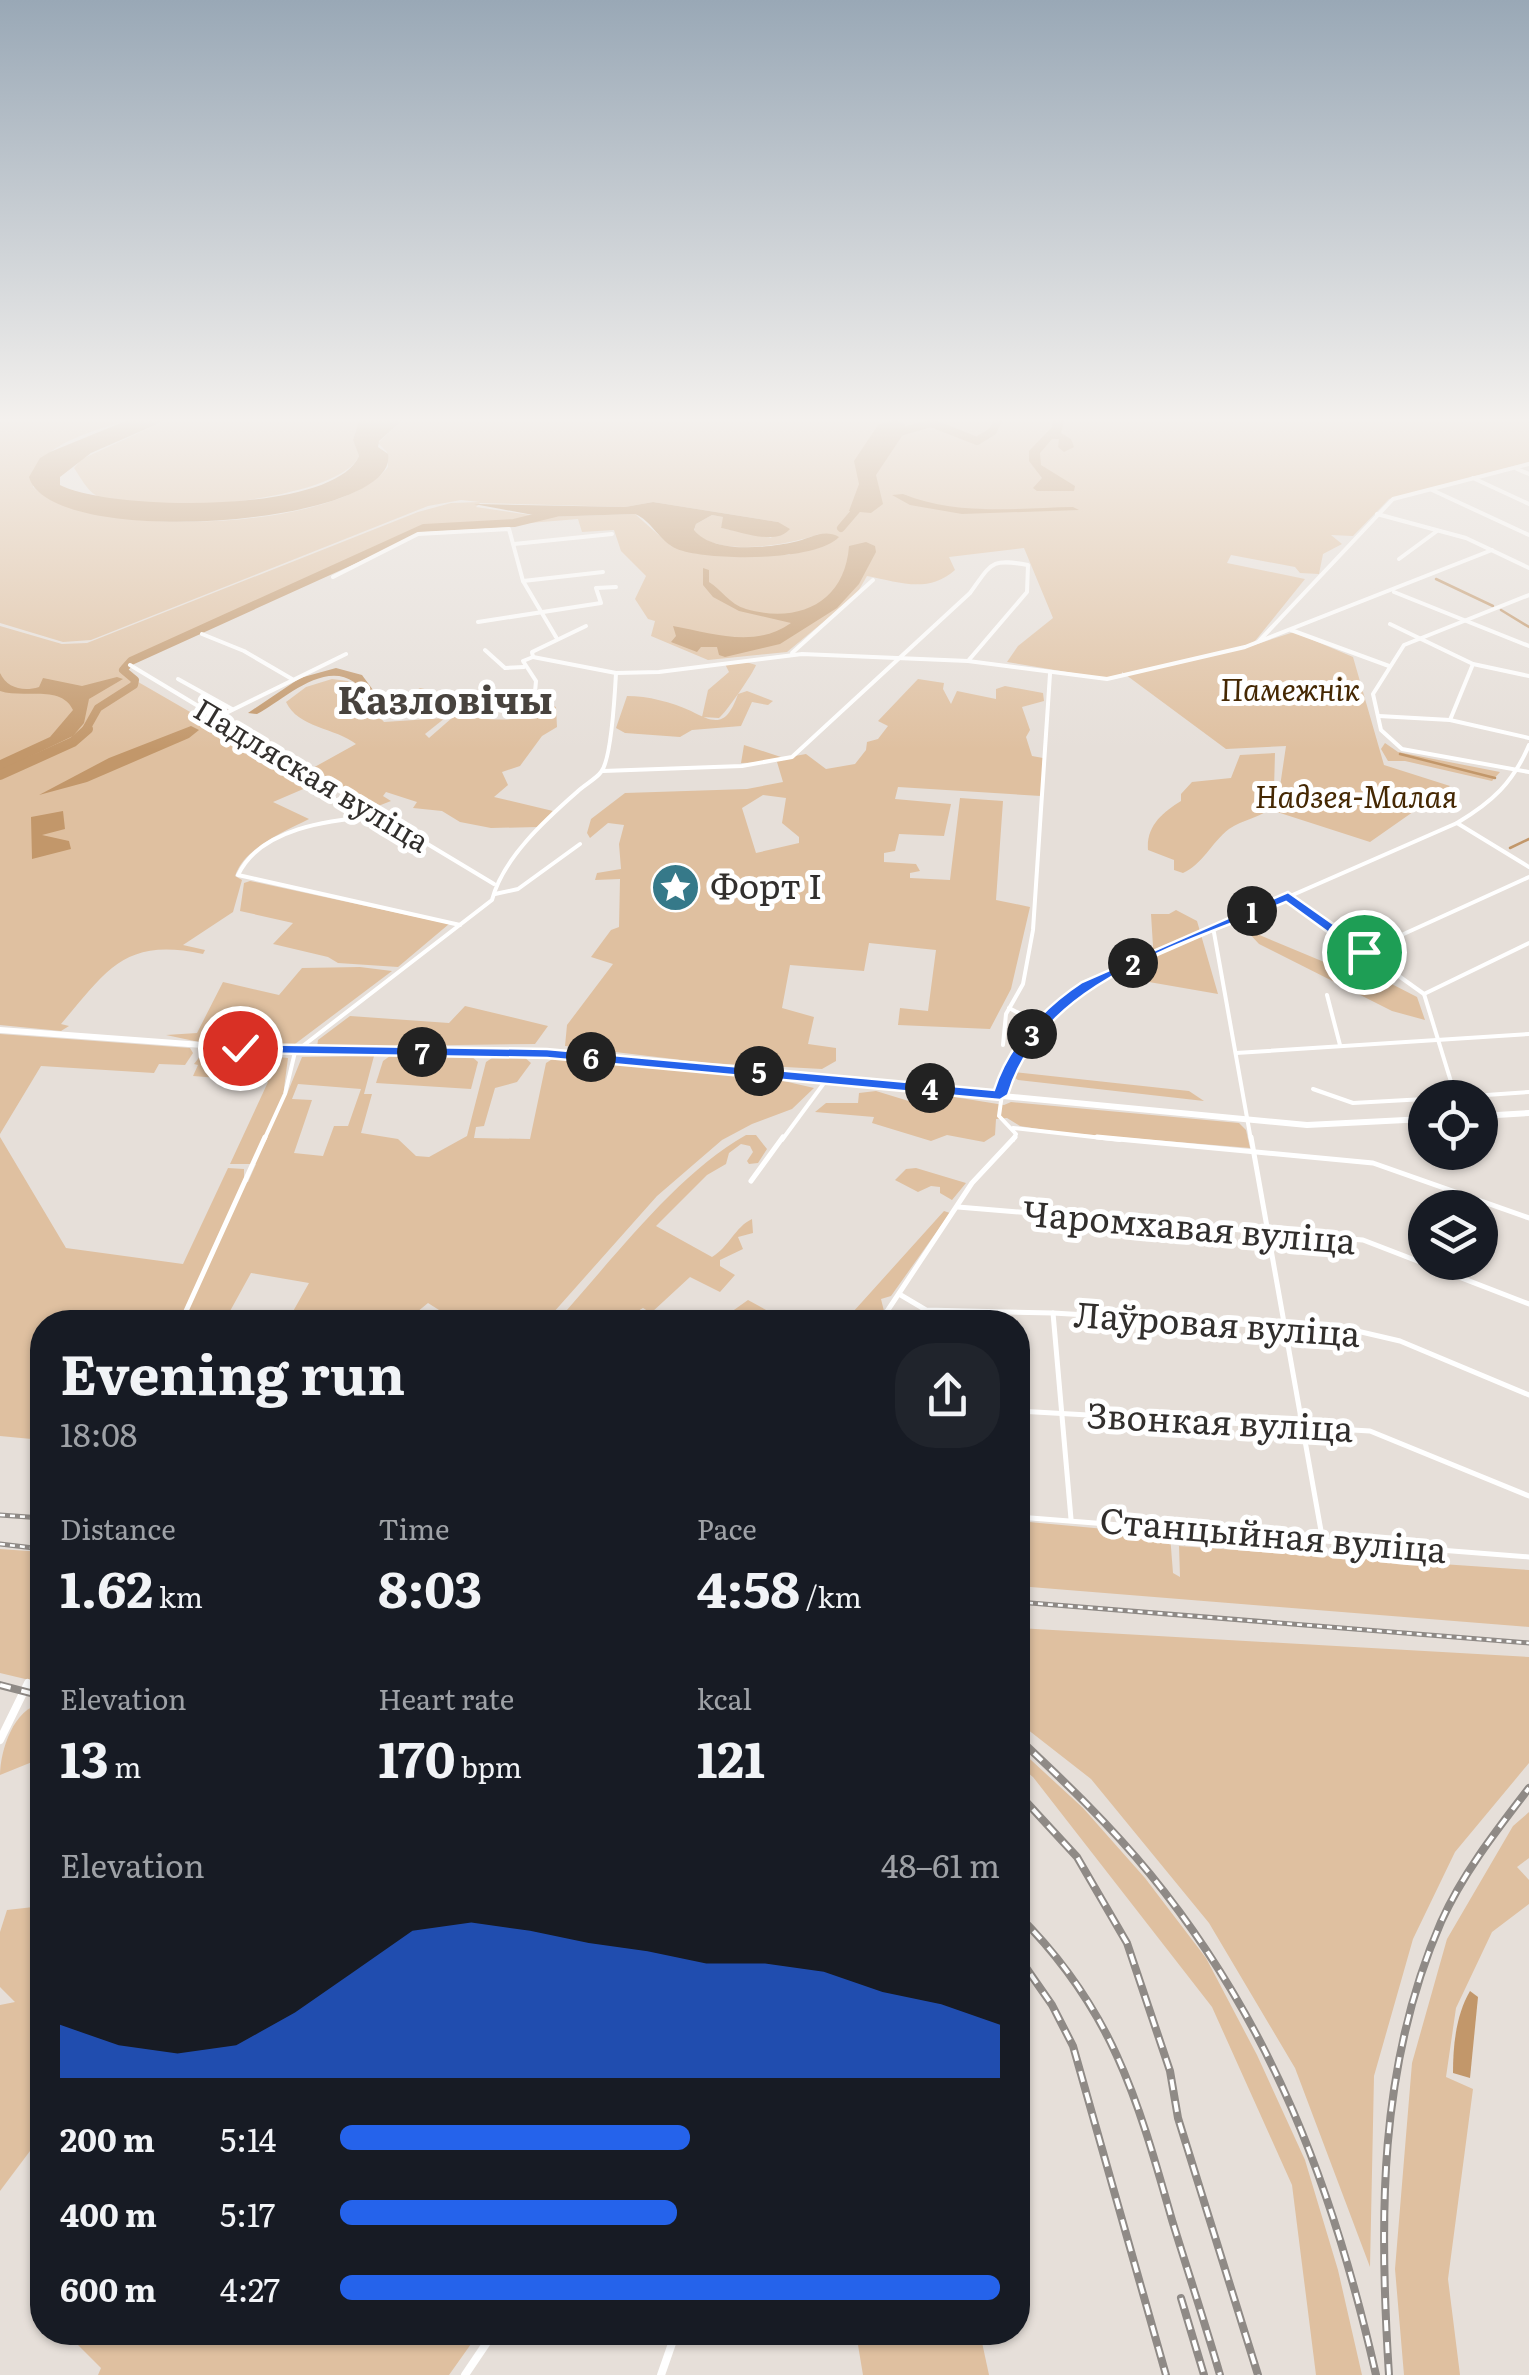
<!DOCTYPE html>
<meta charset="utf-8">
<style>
body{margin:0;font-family:Literata,serif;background:#20242c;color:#f1f3f6;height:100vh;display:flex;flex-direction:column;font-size:38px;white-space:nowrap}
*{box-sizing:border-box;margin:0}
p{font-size:32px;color:#9ea1a6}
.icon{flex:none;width:55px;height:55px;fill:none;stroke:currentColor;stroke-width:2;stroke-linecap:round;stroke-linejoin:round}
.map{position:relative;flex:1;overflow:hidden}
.side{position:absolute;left:30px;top:1310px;width:1000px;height:1035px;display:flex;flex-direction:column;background:#171b24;border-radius:40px;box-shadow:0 2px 8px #0004}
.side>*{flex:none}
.fabs{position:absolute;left:1408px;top:1080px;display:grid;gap:20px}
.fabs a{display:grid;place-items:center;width:90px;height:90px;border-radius:50%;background:#171b24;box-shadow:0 2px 8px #0004;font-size:50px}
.pin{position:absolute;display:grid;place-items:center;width:85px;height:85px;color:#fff;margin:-42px;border:5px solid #fff;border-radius:50%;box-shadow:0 2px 10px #0007}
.km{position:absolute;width:50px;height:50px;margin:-25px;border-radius:50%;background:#222;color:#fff;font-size:28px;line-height:50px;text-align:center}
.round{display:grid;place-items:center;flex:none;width:105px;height:105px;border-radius:40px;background:#20242c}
.head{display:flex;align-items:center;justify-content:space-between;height:170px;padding:0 30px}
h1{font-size:55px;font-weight:700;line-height:75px}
.metrics{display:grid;grid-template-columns:repeat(3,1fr);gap:15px;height:170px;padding:10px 30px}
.metrics div{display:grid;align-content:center}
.metrics b{font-size:50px;font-weight:700}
.metrics small{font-size:28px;font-weight:400}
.metrics p{font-size:28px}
.chart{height:280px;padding:20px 30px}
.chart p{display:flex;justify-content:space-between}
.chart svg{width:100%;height:180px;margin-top:10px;fill:#2563eb;opacity:.7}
ul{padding:0 30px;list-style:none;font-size:32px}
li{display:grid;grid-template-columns:160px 120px 1fr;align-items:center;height:75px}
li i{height:25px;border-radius:12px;background:#2563eb}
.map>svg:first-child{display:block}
.green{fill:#dfc0a0;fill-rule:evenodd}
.water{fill:#c2976a}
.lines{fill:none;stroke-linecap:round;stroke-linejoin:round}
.stream{stroke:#c2976a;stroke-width:2.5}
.river-far1{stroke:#c2976a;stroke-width:8}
.river{stroke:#c2976a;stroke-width:10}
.minor-far2{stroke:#fff;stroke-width:4}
.minor-far1{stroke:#fff;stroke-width:5}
.minor{stroke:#fff;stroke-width:8}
.secondary{stroke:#fff;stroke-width:6}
.rail-far1-casing{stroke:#8f8a86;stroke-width:5}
.rail-casing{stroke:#8f8a86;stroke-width:8}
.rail-far1{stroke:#fff;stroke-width:2.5;stroke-dasharray:5;stroke-linecap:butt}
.rail{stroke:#fff;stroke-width:4;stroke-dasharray:11;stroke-linecap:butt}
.route{fill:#2563eb;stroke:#fff;stroke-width:2.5}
.labels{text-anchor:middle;stroke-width:10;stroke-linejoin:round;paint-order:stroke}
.far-park-label{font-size:30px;font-style:italic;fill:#452803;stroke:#fff}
.far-street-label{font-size:30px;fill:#322f2d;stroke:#fff}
.poi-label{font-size:35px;fill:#322f2d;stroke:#fff;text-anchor:start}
.street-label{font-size:35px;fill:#322f2d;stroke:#fff}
.far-district-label{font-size:38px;font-weight:bold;fill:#48433e;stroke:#fff}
</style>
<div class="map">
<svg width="1529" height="2375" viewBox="0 0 1529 2375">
<rect width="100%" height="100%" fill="#e6dfd9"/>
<!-- green -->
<g class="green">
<path d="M0,418H133C99,431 30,443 33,487C89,541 341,531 388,467L387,452L378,443L405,418H1529V462L1389,499L1353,536L1331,535L1342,544L1323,554L1319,574L1300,573L1295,567L1231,555L1227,563L1305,579L1251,646L1294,632L1353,657L1384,765L1450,786L1370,842L1277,812V801C1266,818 1245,818 1229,829C1212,842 1202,865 1183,873L1174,870V860L1148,850C1146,826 1163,812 1181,801V794L1192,782L1231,778L1240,755L1275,753L1274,789L1268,794L1278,800L1286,746L1226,749L1122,672V676L1103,678L1007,662L1018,646L1053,618L1024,548L949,557L955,570C928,594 899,582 867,576L856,595L787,652L708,660L651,636L655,621L648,619L635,599L646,576L621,551L614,530L582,532L578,519L420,532L120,667L133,679L315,784L273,802L309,819C284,832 245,847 235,876L242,880L233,912L183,945L205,950L203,954C125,937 107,970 61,1024L69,1026L61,1031L0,1025V626L62,644L87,643L418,512L451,503L480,502L461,500L428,506L91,640L63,642L0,623ZM653,502L778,522L771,538L721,528L724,517L712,515L696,524L694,531C717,558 790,545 819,534L789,555L711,554L671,546L635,514L544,517L476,507L480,503L625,507Z"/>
<path d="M171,418H360L353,440L359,456C339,502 138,518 97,496C86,490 80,476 74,468L82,459Z"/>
<path d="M746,662L756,665C754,672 725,714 719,718L702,717L708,690L729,672L725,664Z"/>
<path d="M332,679L348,681L384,722L445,718L425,734L429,738L453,717C485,716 521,729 547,704L556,707L557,727L542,736L520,766L502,772L508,785L494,797L553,811L538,827L491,828L460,822L442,811L413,808L417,802L386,792L383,796L391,801L373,808L311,769L356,744C336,728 298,728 286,702L306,687Z"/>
<path d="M918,679L944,683L943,689L951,704L957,691L996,699V689L1005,686L1043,693L1044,701L1022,707L1030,730L1026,737L1032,756L1043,758L1041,796L898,787L895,799L951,804L944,836L899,834L895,851L884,853V862L916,864L920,871L910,873V878L950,880L960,798L1003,801L996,900L1030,907L1011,989L990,1029L898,1025L900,1008L928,1011L936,950L869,943L864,971L790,965L782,1008L814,1017L808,1044L836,1048V1061L822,1069L707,1063L565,1046L567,1025L613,964L591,957L611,930L619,927L620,879L595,880L597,873L621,869L619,844L624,825L608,823L590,838L587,833L591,819L625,793L747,789L783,782L777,762L741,763L744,745L784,758L806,754L826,769L855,764L866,750L867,742L878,739L888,726L878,721ZM763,795L786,798L782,823L799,837V843L756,853L742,808Z"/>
<path d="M420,688L438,692C433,717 402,723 383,711Z"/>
<path d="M747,691L773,701L768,705L752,702L741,726L692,730L680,737L625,733L616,728L627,696C648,696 671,702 691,711C717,725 727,725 738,694Z"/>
<path d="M1385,743L1398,752L1500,772L1492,781L1405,761H1388L1381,749Z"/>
<path d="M250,881L449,924L398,967L338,963L328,957L273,944L293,923L240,911L244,883Z"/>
<path d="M1176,910L1197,921L1218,994L1149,982L1153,946L1151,914H1169Z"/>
<path d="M1245,929L1365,979L1380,978L1417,997L1425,1020L1392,1011L1259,944Z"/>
<path d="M360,967L392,971L291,1047L199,1042L166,1035L197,1033L223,982L279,995L302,968Z"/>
<path d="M465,1006L548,1026L535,1044L317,1047L318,1040L350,1016L449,1023Z"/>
<path d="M0,1034L190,1048L193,1053L185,1065L159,1064L154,1073L41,1066L0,1134Z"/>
<path d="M205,1050L288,1058L284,1088L287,1094L302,1057L374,1056L364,1094H372L361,1133L398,1139L416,1156L429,1157L467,1136L486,1062L495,1056H523L531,1063L517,1082L495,1088L484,1126L476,1127L474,1138L530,1139L546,1063L554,1058L775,1079L814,1088L792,1109L752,1124L722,1140L657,1196L545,1322H458L428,1303L405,1322H287L309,1283L251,1273L224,1322H42V1440L0,1436V1137L66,1248L183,1264L228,1168L244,1169V1183L248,1182L256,1164H230L268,1082L193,1076L198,1065L194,1064ZM298,1084L361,1089L348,1126H334L323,1156L294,1153L312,1100L292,1099Z"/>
<path d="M390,1056H471L478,1062L471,1089L376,1083L383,1061Z"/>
<path d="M1013,1072L1189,1091L1204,1101L1018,1080L1012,1076Z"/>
<path d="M876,1091L925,1106L942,1095L1004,1105L1011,1102L1239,1123L1246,1130L1250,1148L1057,1132L1020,1126L1007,1118L996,1119L995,1135L984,1142L947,1135L931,1141L872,1123L874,1117L815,1112L826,1103H858L859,1093Z"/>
<path d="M746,1135H756L767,1149L758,1163L749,1164L747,1161L753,1152L750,1146L741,1144L729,1153L726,1164L707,1175L656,1226L712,1257C729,1247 735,1227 752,1219L753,1233L738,1237L743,1249L720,1260V1266L735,1275L720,1292L690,1277L651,1313L643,1308L619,1322H556C612,1261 674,1176 746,1135Z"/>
<path d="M916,1168L966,1183L952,1200L940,1193V1187L931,1186L918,1192L895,1180L906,1169Z"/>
<path d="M944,1211L950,1213L891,1296L881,1299L884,1311L876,1322H844Z"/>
<path d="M748,1300L788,1322H717Z"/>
<path d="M1018,1521L1170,1535L1173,1573L1180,1577L1179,1546L1529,1570V1627L1018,1586Z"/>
<path d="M0,1549L42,1552V1683L0,1673Z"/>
<path d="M1018,1628L1529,1657V1763L1455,1852L1413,1939L1374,2076L1370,2267L1295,2068L1209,1923L1091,1779L1018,1722Z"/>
<path d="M42,1704V1758L0,1775C0,1751 14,1707 42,1704Z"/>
<path d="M1018,1748L1083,1808L1145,1878L1206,1958L1257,2055L1305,2160L1338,2270L1362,2375H1316L1292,2185L1212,2007L1033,1777L1018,1765Z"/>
<path d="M1529,1812V1858L1517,1867L1529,1880V1904L1492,1932L1456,2008L1446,2077L1473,2089L1448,2279L1460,2375H1404L1395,2269L1412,2063L1447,1939L1513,1826Z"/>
<path d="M42,1906V2135L0,2191V2005L15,2002L0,1987V1932L7,1910Z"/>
<path d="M90,2333L467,2332L471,2344L449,2375H98L101,2368L77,2344Z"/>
<path d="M856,2333H980L989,2375H863Z"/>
</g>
<!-- water -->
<g class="water">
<path d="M133,418H171L91,453L60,477V485C110,511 334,515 359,456L353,440L360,418H405L379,441L378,447L388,454C401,525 50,552 29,477L40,458L50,452Z"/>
<path d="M1052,418H1065L1061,433L1071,439L1074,447L1064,452L1058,447L1059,439H1052L1040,453L1041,465L1075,486L1074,491H1037L1033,488L1042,478L1029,461V451L1052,427Z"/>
<path d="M895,419L905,424L904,433L876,475L883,504L871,513L849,511L859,484L854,461L878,425Z"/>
<path d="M903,494C957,516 1016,508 1073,507L1079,510L962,514L910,505L892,495Z"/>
<path d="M653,502L778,522L790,529C776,546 742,532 721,528L723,517L712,515L696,524L694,530C713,554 767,548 794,542C810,539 823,528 839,537C816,562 707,561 677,549C660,542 651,520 635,514L544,517L474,504L625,507Z"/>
<path d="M866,542L875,546L876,552L859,584L837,608L780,644L725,657L719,655L717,647H701L697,652L671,642L676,636L673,626C713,633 754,649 791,623L739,611L713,597L703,585V568L709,570V582C721,589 729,604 746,609C798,624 845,603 849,546Z"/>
<path d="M336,668L362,675L384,705L377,706C370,698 363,688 354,682C323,660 282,701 257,714L248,713L300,678Z"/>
<path d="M0,673C7,688 23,692 39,687L43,678L82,686L117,677L123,679L89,699L84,723L73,736L0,771V760L50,737L73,710C61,684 24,699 0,691Z"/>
<path d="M191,726L199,730L189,738L87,782L39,795L109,758Z"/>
<path d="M63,811L65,829L42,835L69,841L71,849L32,859L31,817Z"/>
<path d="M1470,1991L1478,1997L1470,2078L1453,2073C1453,2045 1456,2015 1470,1991Z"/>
</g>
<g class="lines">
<!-- stream -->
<g class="stream">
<path d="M1436,579L1493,606"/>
<path d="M1501,610L1529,627"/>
<path d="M1400,754L1495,778"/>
<path d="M1510,848L1529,839"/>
</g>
<!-- river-far1 -->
<g class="river-far1">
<path d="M893,434L931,423L977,441L993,431L999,418"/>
<path d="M841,528L864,501"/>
<path d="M85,731L98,708L134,685L135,680L123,670L131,661L424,528L514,523L555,513"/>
</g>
<!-- river -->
<path class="river" d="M0,775L73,742L88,729"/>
<!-- minor-far2 -->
<g class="minor-far2">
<path d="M1517,469L1529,474"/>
<path d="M1473,478L1529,504"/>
<path d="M1432,490L1529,535"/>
<path d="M1377,514L1466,538L1529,568"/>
<path d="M514,544L612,534"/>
<path d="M1399,559L1437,531"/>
<path d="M333,577L418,534L509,529L523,581L556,637"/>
<path d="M523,581L603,572"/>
<path d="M1394,592L1529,646"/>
<path d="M1529,595L1404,645L1373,694L1381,730L1402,749L1529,772"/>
<path d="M478,622L601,603L596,588L616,587"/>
<path d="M1390,624L1473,664L1529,676"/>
<path d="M1291,630L1389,666"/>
<path d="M202,634L244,651L292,679"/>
<path d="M1259,641L1393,499L1529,464"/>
<path d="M485,650L505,668L524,667"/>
<path d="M792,653L873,580"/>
<path d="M533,657L616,673L659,672L802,654L968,661L1107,679L1245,647L1492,550"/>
<path d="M130,665L494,884"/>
<path d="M178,679L232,709"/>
<path d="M535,692L536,681L523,661L533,657L532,652L586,626"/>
<path d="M1379,716L1450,720L1529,738"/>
<path d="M216,718L346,654"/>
<path d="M1450,720L1473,664"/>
<path d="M603,771L742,766L792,757L970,593C992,563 990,558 1028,565L1027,592L968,661"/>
<path d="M376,816C330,820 260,828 238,875L460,925"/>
<path d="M1457,823L1529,867"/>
<path d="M495,894L518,889L580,844"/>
<path d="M1288,897L1424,994L1456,1098"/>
<path d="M1213,927L1251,1140"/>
<path d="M1364,952L1529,877"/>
<path d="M1424,994L1529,943"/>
<path d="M1327,995L1340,1045"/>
<path d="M1009,1008L1040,1024"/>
<path d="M1003,1045L1006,1014L1023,984L1033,930L1050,674"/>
<path d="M1236,1053L1529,1034"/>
<path d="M1313,1089L1353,1103L1425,1099"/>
<path d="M1443,1098L1529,1092"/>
<path d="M1013,1128L1120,1140"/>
<path d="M264,1140L285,1094L295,1052L492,900C503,858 545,820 577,792C584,785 596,779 601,772C611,760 615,692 616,673"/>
<path d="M782,1140L827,1079"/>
<path d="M1013,1140L1016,1134L999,1116C1001,1103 1002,1088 1006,1076C1018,1040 1057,1005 1087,985L1457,823C1492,802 1513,783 1529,745"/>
</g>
<!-- minor-far1 -->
<g class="minor-far1">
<path d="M1097,1137L1373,1163L1529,1218"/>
<path d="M1251,1137L1323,1542"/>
<path d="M751,1181L783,1137"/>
<path d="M958,1207L1363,1240L1529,1304"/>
<path d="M899,1294L926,1310L1053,1313L1357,1331L1400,1341L1529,1395"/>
<path d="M1053,1313L1071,1519"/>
<path d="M181,1322L265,1137"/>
<path d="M880,1322L972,1183L1015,1137"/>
<path d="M1018,1411L1370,1431L1529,1496"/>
<path d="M1018,1517L1529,1557"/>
</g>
<!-- minor -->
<g class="minor">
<path d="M0,1740L28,1683"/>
<path d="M465,2375L494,2332"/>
<path d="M661,2375L676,2332"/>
</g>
<!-- secondary -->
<g class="secondary">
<path d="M0,1030L295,1052L563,1054L1307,1125L1425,1119"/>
<path d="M1480,1116L1529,1113"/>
</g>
<defs>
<g id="rail-far1">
<path d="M0,1515L42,1518"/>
<path d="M0,1544L42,1549"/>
<path d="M1018,1602L1529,1643"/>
</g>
<g id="rail">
<path d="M0,1685L42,1696"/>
<path d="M1018,1738C1064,1781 1110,1825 1150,1874C1272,2023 1334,2190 1376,2375"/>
<path d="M1018,1793L1077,1857L1127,1943L1170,2071L1178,2118L1258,2375"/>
<path d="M1018,1915C1112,2008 1137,2097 1172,2220C1188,2272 1205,2323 1220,2375"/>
<path d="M1018,1956L1052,2005L1073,2046L1166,2375"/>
<path d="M1181,2298L1204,2375"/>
<path d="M1389,2375C1379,2221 1378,2066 1441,1922C1463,1873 1496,1831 1529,1788"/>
</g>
</defs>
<!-- rail-far1 casing -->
<use href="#rail-far1" class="rail-far1-casing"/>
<!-- rail casing -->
<use href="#rail" class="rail-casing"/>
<!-- rail-far1 -->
<use href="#rail-far1" class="rail-far1"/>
<!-- rail -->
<use href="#rail" class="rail"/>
</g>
<!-- sky -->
<linearGradient id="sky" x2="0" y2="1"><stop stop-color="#99a8b6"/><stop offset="0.56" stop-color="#f4f1ee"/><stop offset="1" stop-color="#f4f1ee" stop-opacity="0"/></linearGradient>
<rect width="1529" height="750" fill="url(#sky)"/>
<!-- route -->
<path class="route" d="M1288,892L1369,949V955H1359L1286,902C1187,944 1042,979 1008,1095L1000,1100L547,1058L240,1053L232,1048L240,1044L547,1049L994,1090C1008,1045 1044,1007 1082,982Z"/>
<!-- icons -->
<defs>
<symbol id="sight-disc" viewBox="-11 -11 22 22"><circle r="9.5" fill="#367989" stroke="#fff"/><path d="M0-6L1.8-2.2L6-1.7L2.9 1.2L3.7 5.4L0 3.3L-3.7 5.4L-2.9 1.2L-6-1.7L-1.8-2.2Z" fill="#fff"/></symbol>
</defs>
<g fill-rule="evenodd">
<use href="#sight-disc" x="648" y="860" width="55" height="55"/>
</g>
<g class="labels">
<!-- far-park labels -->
<g class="far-park-label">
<text x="1290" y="701">Памежнік</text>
<text x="1356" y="808">Надзея-Малая</text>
</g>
<!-- far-street labels -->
<g class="far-street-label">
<text transform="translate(311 776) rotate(31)" y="10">Падляская вуліца</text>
</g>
<!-- poi labels -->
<g class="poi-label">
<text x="710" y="899">Форт I</text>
</g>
<!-- street labels -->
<g class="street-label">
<text transform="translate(1189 1228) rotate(5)" y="12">Чаромхавая вуліца</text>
<text transform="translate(1217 1325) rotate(4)" y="12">Лаўровая вуліца</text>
<text transform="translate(1220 1423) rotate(3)" y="12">Звонкая вуліца</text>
<text transform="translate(1273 1536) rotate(5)" y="12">Станцыйная вуліца</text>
</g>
<!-- far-district labels -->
<g class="far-district-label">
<text x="445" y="714">Казловічы</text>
</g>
</g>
</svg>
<div class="fabs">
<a><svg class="icon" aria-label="locate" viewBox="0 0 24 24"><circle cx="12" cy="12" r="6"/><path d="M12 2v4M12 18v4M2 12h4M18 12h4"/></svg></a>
<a><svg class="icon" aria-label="layers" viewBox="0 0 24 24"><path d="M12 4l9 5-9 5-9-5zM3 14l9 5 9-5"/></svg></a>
</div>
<div class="pin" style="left:1364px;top:952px;background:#1e9e55"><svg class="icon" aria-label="arrive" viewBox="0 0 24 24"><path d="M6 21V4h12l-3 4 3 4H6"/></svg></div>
<div class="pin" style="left:240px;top:1048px;background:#d93025"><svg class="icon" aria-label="check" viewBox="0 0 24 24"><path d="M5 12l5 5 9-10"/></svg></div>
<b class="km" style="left:1252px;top:911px">1</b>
<b class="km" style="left:1133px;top:963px">2</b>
<b class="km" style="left:1032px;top:1034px">3</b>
<b class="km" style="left:930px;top:1088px">4</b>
<b class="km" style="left:759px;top:1071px">5</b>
<b class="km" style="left:591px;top:1057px">6</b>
<b class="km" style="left:422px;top:1052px">7</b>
<section class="side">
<div class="head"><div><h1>Evening run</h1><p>18:08</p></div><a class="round"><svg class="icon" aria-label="share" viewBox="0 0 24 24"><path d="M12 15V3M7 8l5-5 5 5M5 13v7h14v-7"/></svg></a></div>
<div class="metrics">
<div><p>Distance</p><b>1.62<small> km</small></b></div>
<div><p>Time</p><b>8:03</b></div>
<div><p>Pace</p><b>4:58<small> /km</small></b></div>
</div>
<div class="metrics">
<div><p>Elevation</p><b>13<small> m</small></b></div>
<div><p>Heart rate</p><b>170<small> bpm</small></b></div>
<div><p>kcal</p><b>121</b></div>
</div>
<div class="chart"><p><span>Elevation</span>48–61 m</p>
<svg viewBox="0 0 160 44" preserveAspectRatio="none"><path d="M0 44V31L10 36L20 38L30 36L40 28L50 18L60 8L70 6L80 8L90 11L100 13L110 16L120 16L130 18L140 23L150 26L160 31V44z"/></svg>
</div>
<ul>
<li><b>200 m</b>5:14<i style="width:53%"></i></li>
<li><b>400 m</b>5:17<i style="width:51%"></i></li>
<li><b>600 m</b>4:27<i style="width:100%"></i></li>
</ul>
</section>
</div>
